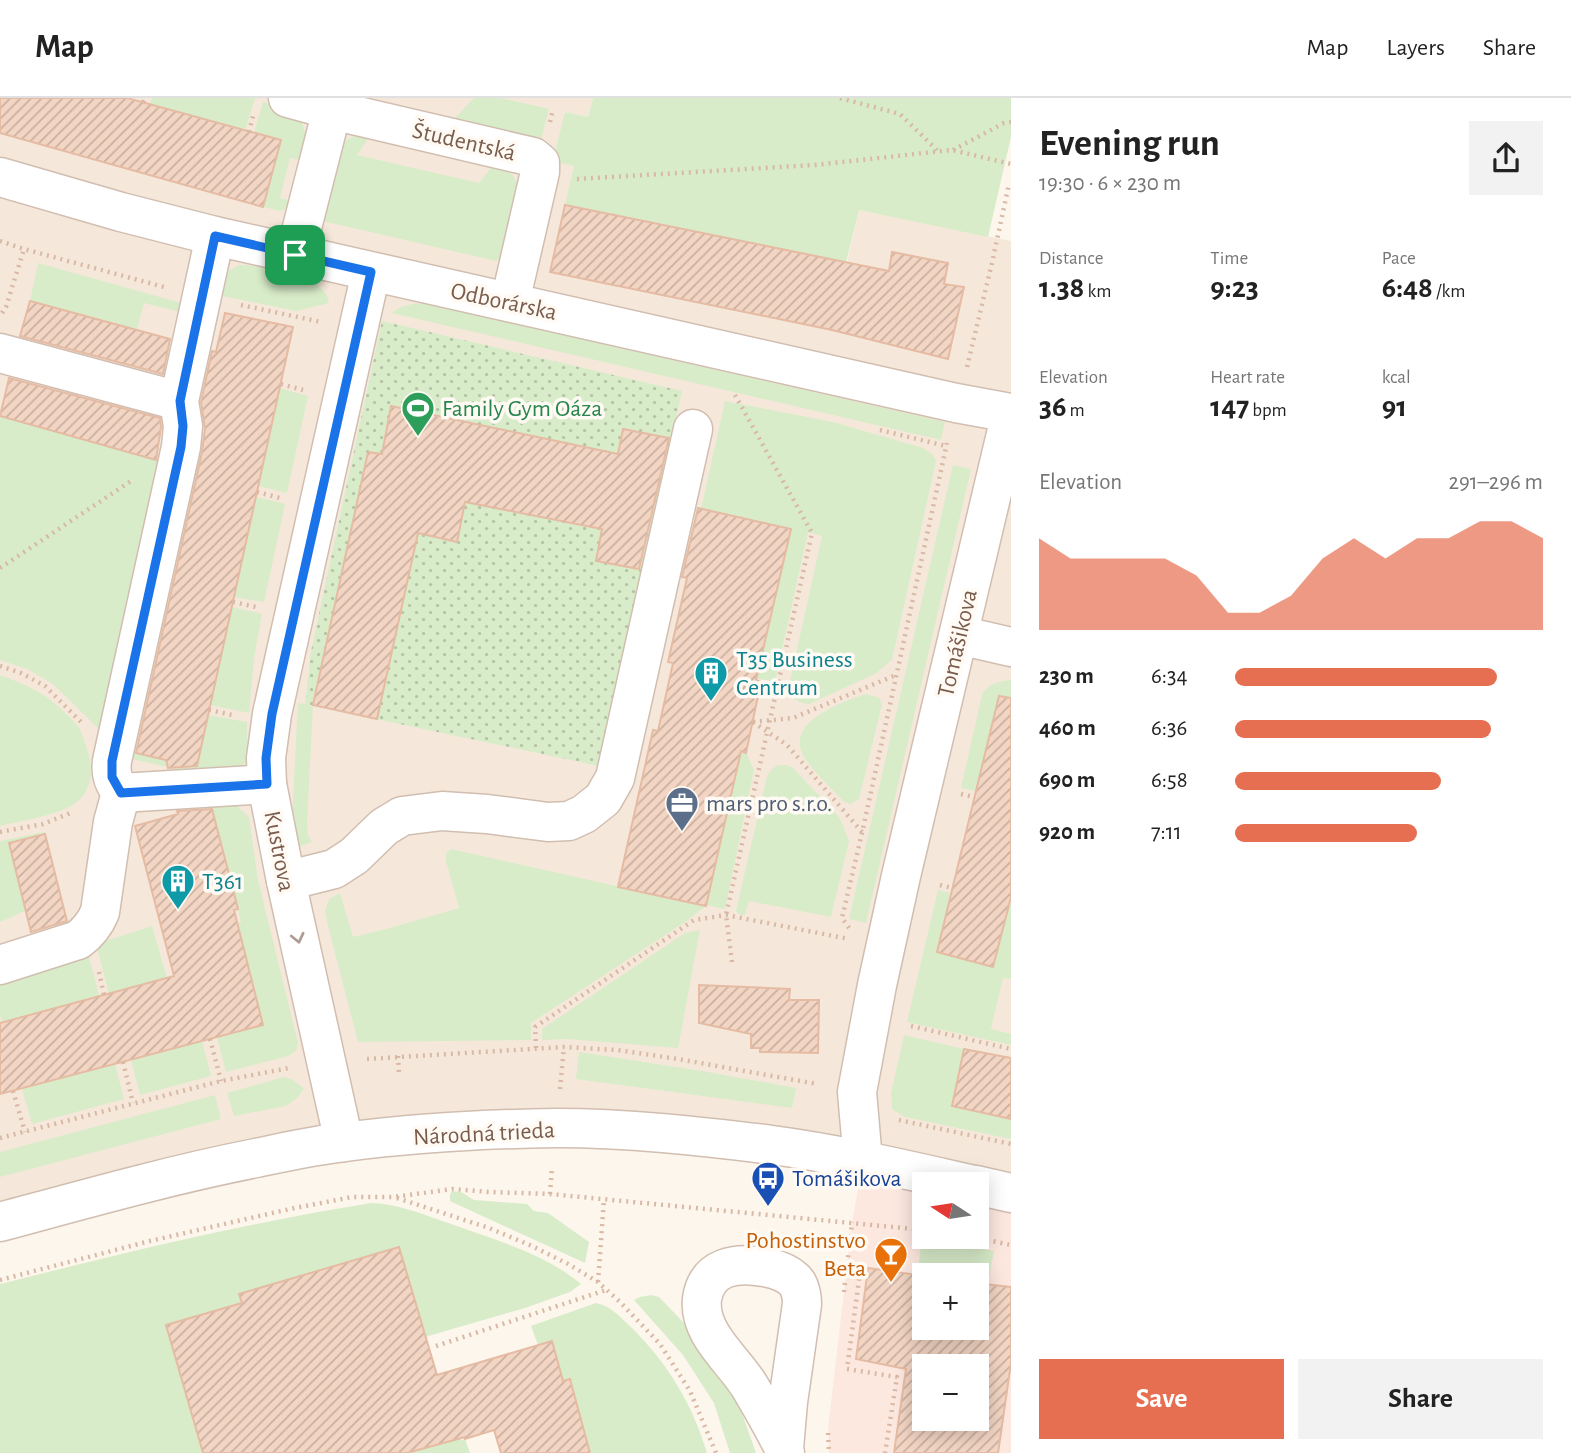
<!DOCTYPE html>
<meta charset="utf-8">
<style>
body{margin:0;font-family:"Alegreya Sans",sans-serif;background:#f2f2f2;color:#222;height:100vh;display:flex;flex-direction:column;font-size:26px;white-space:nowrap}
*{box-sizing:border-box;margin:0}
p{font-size:23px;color:#767676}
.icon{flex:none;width:38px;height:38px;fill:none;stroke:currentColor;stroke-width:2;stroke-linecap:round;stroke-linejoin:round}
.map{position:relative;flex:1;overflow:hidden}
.sheet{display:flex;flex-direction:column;background:#fff;width:560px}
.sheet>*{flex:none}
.needle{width:46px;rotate:282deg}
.tools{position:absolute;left:912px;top:1074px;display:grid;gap:14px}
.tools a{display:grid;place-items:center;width:77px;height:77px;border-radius:0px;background:#fff;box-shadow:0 4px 18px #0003;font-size:35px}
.pin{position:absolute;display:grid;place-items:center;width:60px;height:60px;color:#fff;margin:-30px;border-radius:14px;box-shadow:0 4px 10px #0006}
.round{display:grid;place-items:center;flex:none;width:74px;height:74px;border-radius:0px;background:#f2f2f2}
.headline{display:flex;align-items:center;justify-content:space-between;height:119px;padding:0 28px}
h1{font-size:38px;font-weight:700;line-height:52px}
.metrics{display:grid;grid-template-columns:repeat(3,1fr);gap:10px;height:119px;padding:7px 28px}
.metrics div{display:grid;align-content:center}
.metrics b{font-size:30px;font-weight:700}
.metrics small{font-size:19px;font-weight:400}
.metrics p{font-size:19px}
.chart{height:196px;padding:14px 28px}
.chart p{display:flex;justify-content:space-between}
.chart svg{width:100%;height:126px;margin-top:7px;fill:#e76f51;opacity:.7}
.action{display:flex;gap:14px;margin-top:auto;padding:14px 28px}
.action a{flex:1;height:80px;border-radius:0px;background:#e76f51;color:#fff;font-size:28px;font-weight:700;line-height:80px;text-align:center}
.action a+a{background:#f2f2f2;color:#222}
ul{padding:0 28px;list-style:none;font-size:23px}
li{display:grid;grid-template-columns:112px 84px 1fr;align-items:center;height:52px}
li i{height:18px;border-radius:9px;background:#e76f51}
header{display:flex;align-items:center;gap:42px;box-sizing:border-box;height:98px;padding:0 35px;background:#fff;border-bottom:2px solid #e0e0e0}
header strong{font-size:33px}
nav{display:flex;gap:38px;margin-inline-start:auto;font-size:24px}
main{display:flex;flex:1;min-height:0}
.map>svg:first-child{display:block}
.residential{fill:#f5e8da}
.commercial{fill:#fde8e0;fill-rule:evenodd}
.grass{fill:#d8ecc9}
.park{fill:url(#park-dots)}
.building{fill:url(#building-hatch);stroke:#e6bba3;stroke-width:2;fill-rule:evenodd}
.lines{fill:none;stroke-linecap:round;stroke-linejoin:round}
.minor-casing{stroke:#d1beb0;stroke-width:41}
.path{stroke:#d9b8a5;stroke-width:4.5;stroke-dasharray:2 5;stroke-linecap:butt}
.minor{stroke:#fff;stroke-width:38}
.oneway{stroke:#af9d94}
.route-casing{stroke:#fff;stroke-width:14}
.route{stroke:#1a73e8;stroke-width:9}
.labels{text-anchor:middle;stroke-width:7;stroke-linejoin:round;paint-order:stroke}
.street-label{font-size:24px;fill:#7a5c4d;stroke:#fffaf3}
.leisure-label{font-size:24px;fill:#27864d;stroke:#fffaf3;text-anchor:start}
.culture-label{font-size:24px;fill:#0d838f;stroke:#fffaf3;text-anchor:start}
.service-label{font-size:24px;fill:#4e5e75;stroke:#fffaf3;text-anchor:start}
.transit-label{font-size:24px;fill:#164399;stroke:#fffaf3;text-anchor:start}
.food-label{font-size:24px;fill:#c56008;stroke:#fffaf3;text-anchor:end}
</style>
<header>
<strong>Map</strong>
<nav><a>Map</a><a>Layers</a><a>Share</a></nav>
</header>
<main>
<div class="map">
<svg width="1011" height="1355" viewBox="0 0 1011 1355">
<defs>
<pattern id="park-dots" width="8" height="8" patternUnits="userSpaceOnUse" patternTransform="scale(1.75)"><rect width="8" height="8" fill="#d8ecc9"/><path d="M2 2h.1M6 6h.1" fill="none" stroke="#b4c2a5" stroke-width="1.8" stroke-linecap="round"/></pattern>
<pattern id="building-hatch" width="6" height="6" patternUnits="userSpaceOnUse" patternTransform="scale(1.75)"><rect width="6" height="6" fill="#f3d5c3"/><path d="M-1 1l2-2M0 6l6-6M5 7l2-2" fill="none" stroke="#cab0a1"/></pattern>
</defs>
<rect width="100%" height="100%" fill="#fdf6ec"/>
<!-- residential -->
<path class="residential" d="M0,0H593L588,19L564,14L574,68L566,107L847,164L859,112L1011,143V1095L722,1041L344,1044L0,1124Z"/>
<!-- commercial -->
<path class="commercial" d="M863,1063L924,1087V1139H976L977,1087L1011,1094V1355H829L828,1331L852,1124ZM924,1178H976V1230H924ZM924,1269H976V1321H924Z"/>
<!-- grass -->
<g class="grass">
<path d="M152,0H255L245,33L150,6Z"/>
<path d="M474,0H501L549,11L541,41L454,21Z"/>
<path d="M593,0H1011V39L988,139L859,112L846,165L565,107L574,68L561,65L556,61L555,54L565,14L588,19Z"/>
<path d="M263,4C301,14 310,22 304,63L290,60L280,100L291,103L287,110L281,113L263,109L281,43L254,35Z"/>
<path d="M373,33L357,57L479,85L496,63C505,69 516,77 518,89C520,98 507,144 504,157L496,163L314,121L343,44L359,35Z"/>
<path d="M38,165L185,206L184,215L144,205L137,231L30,203Z"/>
<path d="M239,167C259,167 314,177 325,195C328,198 328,202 329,205L297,213L212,196C220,182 223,174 239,167Z"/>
<path d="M422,205L945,324L941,342L392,215C401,207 411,206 422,205Z"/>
<path d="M280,290L308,298L287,395L258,388Z"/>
<path d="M725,303L833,324L923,350L932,356L936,363L892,562L875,576L809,606C798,605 793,602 788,592L822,438L808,434L775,584L756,580L701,411Z"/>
<path d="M0,318L140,357L142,353L168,358L100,632L53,586L27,571L0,562Z"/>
<path d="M953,367L971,371L866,825L849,821Z"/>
<path d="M256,399L285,406L264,504L234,499Z"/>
<path d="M232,509L262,516L254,560L249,615L210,607Z"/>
<path d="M0,577C17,583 33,590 48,600C57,607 73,621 79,630C82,634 83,641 85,645C93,666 95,689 77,704C61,717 20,723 0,728Z"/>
<path d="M1011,582V639L990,634L976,693L961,690L982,597C987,586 1000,583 1011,582Z"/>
<path d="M866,596L879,600L882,606L859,701L850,706L843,703C833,692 809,669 803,657C786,623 842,604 866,596Z"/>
<path d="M298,605L313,607L307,726L308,737L312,744L301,748L298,746L292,722Z"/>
<path d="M208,617L247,624V664L233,672L197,676L128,660L130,654L197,668Z"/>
<path d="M741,653L746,655L754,672L725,811L706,807Z"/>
<path d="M778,667H787L793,670L840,720L849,743L831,819L749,803L745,817H740L736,813L767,678L772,671Z"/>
<path d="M209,699L235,706L249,719L258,782L298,945L296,953L288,958L226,974L217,939L263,926L237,825L241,824Z"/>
<path d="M45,734V736L9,745L25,813L0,824V743Z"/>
<path d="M451,751L706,808L685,824L531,925V942L358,944L328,828L325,813L329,801L340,795L353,839L390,830L459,810L446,763V756Z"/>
<path d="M938,792L950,795L937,854L993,869L1011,799V881L1003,880L991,931L1011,936V947L907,924Z"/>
<path d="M152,828L167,880L109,896L96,846Z"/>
<path d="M700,832L678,950L567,941L542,942V931L685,835Z"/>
<path d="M87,850L99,898L2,924L0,917V876Z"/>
<path d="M904,937L964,951L952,1008L1011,1021V1041L905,1019L892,1011L891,995Z"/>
<path d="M202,943L211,978L140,997L131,962Z"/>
<path d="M579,954L702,973L796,990L792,1010L576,981Z"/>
<path d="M115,966L124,1001L32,1026L22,991Z"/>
<path d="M284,979L291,981L304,990C300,998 294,1003 286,1008L234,1018L227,995Z"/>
<path d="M215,997L221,1021L0,1079V1054Z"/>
<path d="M452,1093L461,1094L474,1102L527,1106L534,1113L548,1115L589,1144L585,1165L454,1105L450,1103V1097Z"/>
<path d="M371,1105C400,1106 427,1118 454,1127C498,1143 545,1156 581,1186L570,1194L525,1210L425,1239L242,1205L166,1227L202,1355H0V1186C123,1155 246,1125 371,1105Z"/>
<path d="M930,1141L994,1153L988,1186L977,1185L976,1178L917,1177L922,1142Z"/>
<path d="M651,1197L659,1199L682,1223L717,1268L739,1307L756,1355H730L714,1305L683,1257L634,1202L640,1199Z"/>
<path d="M596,1205C611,1208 620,1219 631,1229C668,1266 692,1305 707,1355H590L570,1282L563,1283L552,1243L538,1247L531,1228Z"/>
<path d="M459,1340L461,1342L465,1341L470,1355H407Z"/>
</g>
<!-- park -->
<path class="park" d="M382,223L682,293L599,668L305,606L311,553Z"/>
<!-- building -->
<g class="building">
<path d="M0,0H127L281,42L263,109L0,35Z"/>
<path d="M565,107L889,173L892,154L948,165L944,186L964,189L948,261L832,232L550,174Z"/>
<path d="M30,203L170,241L163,276L20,238Z"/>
<path d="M225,215L293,229L197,668L168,670L166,662L136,655L202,354L205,330L201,304L212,253L216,254Z"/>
<path d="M9,280L160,320L161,329L156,362L0,318Z"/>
<path d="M391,308L618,356L623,331L669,340L639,471L596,463L602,431L465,404L457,444L418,435L377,621L313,607L368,354L382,356Z"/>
<path d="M698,410L791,431L756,582L761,584L746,655L741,653L706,808L618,789L653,632L658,633L673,565L668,564L687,480L682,479Z"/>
<path d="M999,598L1011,600V799L993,869L937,854Z"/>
<path d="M212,711L238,811L234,812L263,927L0,996V925L174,878L135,728L178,716L177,713Z"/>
<path d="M45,736L67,823L31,834L9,745Z"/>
<path d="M699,887L790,891L789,902H819L818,955L760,954V950H751V936L699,925Z"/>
<path d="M964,951L1011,960V1021L952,1008Z"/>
<path d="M399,1149L437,1277L552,1243L563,1283L570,1281L590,1355H501L494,1332L465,1341V1339L407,1355H203L166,1227L242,1205L239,1196Z"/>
<path d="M868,1170L925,1178L924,1230H976V1185L1011,1189V1265L998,1355H894L906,1271L856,1261ZM924,1269H976V1321H924Z"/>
</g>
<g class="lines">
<defs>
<g id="minor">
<path d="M288,0L332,12L533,59L540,65V74L510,204"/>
<path d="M0,79L121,114L215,138L956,305L1011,315"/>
<path d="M295,157L332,12"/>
<path d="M0,255L179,303"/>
<path d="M959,537L1011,549"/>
<path d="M121,695L267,686"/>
<path d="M286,783L334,771L354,758L384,729L402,718L442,713L487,716L548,724L569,723L584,716L603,701L615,680L693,331"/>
<path d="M0,867L78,842C89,834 95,826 100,814L113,724L121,695C114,684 110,677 112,663L181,349L183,328L179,303L215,138"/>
<path d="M344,1044L286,783L267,686L266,660L272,616L371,174"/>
<path d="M863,1063L857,994L877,887L901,778L1011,315"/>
<path d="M976,1087L1011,1095"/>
<path d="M0,1124C85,1101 170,1077 256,1060C285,1054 315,1047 345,1044C414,1035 486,1031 556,1030C627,1030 700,1038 772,1047C840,1056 907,1072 974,1087"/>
<path d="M784,1350C773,1329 762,1309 750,1289C734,1262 698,1236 702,1201C707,1168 736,1164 764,1169C776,1171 789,1175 797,1185C801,1192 802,1199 802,1206L788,1304L784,1350L785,1355"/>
</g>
</defs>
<!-- minor casing -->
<use href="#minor" class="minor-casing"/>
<!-- path -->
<g class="path">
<path d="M840,0L900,16L937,52"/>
<path d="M143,4L145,0"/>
<path d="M550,24L553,11"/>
<path d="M249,34L253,18"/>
<path d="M953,52L1004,25L1011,24"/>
<path d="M577,81L814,67L952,52L1011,66"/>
<path d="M0,143L24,151L164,189"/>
<path d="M241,207L321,224"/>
<path d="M2,215L6,209L24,151"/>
<path d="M967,269L992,165L1009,86"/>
<path d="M281,286L303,292"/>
<path d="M880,332L946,348"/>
<path d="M257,394L280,400"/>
<path d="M0,470L131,383"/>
<path d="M233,504L256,509"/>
<path d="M0,568L21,575L45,588L81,624"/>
<path d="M209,612L232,617"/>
<path d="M753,624L787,647L862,734"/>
<path d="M753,624L793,620L896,577"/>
<path d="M961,696L974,699"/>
<path d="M0,734L43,726L73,714"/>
<path d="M940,787L952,790"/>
<path d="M849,830L842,820L862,735L947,345"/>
<path d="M732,864L726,817L812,435L735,297"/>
<path d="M99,874L104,897"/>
<path d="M911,928L1011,951"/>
<path d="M210,941L221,983"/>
<path d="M536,950L535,929L694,822L726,817L849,841"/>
<path d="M398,958L399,977"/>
<path d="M367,961L564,949L617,952L678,961L817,986"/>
<path d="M123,964L133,1005"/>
<path d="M560,991L564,949"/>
<path d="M13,993L25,1034"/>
<path d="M899,1022L1011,1046"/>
<path d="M0,1040L221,983L289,970"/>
<path d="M550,1096L552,1069"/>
<path d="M397,1100L489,1130L532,1148L568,1166L598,1184L620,1204L660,1246L690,1293L716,1355"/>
<path d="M973,1139L1011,1147"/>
<path d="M847,1166L861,1167L847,1271L897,1279L885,1355"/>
<path d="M0,1182L150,1143L290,1111L352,1099H393L453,1091L490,1094L550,1096L924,1132"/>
<path d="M598,1184L604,1102"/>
<path d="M844,1194L852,1124"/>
<path d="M436,1248L606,1192"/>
<path d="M828,1335L829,1355"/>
</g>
<!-- minor -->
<use href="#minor" class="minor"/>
</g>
<!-- one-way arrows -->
<defs><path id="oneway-chevron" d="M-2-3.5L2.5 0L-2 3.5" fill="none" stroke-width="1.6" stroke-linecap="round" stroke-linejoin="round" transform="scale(1.75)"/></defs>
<use class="oneway" href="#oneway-chevron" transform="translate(298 840) rotate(77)"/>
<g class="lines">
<defs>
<path id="route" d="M215,138L371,174L272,616L266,660L267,686L121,695L112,679V663L181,349L183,328L180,303Z"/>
</defs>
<!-- route casing -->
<use href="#route" class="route-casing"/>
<!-- route -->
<use href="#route" class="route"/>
</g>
<!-- icons -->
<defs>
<symbol id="stadium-pin" viewBox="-11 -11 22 30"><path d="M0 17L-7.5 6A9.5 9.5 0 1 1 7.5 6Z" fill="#2e9e5b" stroke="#fffaf3"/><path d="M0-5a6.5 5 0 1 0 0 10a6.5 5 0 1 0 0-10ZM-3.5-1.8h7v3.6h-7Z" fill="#fff"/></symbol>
<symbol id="building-pin" viewBox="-11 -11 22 30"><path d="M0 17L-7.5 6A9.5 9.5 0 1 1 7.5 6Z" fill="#0f9aa8" stroke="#fffaf3"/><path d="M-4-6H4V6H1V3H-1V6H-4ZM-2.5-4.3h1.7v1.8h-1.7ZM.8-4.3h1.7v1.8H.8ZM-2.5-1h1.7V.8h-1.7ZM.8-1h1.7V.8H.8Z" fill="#fff"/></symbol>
<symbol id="office-pin" viewBox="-11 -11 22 30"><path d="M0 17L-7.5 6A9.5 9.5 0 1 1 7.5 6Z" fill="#5c6f8a" stroke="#fffaf3"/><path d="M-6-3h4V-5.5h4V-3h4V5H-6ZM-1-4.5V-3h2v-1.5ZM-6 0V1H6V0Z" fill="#fff"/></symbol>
<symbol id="bus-pin" viewBox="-11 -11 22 30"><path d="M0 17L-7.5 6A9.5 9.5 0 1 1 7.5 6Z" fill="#1a4fb4" stroke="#fffaf3"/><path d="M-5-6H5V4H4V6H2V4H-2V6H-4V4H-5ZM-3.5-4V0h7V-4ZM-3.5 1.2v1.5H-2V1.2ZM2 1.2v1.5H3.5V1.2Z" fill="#fff"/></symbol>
<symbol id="bar-pin" viewBox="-11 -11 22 30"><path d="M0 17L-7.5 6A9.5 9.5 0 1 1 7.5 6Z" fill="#e8710a" stroke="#fffaf3"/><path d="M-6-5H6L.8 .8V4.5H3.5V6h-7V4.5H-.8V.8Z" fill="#fff"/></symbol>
</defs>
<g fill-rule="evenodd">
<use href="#stadium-pin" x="399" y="291" width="38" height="52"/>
<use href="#building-pin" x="692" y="556" width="38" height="52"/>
<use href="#office-pin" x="663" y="686" width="38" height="52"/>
<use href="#building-pin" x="159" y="764" width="38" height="52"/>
<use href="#bus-pin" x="749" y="1061" width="38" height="52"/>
<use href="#bar-pin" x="872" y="1137" width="38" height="52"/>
</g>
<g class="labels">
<!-- street labels -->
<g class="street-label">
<text transform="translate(464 43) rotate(13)" y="8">Študentská</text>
<text transform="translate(504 203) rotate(12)" y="8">Odborárska</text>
<text transform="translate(957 545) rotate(-77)" y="8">Tomášikova</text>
<text transform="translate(280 753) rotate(79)" y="8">Kustrova</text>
<text transform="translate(484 1035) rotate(-3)" y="8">Národná trieda</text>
</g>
<!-- leisure labels -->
<g class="leisure-label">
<text x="442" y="318">Family Gym Oáza</text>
</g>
<!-- culture labels -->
<g class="culture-label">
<text x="736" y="569">T35 Business<tspan x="736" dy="28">Centrum</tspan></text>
<text x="202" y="791">T361</text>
</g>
<!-- service labels -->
<g class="service-label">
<text x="706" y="713">mars pro s.r.o.</text>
</g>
<!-- transit labels -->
<g class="transit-label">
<text x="792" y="1088">Tomášikova</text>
</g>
<!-- food labels -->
<g class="food-label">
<text x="866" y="1150">Pohostinstvo<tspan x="866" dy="28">Beta</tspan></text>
</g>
</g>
</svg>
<div class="tools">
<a><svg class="needle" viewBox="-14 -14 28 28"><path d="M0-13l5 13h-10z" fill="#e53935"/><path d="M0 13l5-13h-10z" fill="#767676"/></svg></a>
<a>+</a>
<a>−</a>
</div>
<div class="pin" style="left:295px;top:157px;background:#1e9e55"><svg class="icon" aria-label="arrive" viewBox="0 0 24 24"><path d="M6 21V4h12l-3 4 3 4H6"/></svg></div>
</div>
<section class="sheet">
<div class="headline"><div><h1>Evening run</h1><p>19:30 · 6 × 230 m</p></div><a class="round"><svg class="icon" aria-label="share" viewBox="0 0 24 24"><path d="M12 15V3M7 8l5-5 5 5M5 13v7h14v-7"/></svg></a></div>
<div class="metrics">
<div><p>Distance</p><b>1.38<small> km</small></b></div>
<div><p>Time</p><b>9:23</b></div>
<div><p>Pace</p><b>6:48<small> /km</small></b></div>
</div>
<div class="metrics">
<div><p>Elevation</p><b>36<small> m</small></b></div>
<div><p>Heart rate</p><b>147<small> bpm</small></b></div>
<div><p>kcal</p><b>91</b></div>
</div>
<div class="chart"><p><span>Elevation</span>291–296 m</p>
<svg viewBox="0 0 160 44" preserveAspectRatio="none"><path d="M0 44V12L10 19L20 19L30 19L40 19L50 25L60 38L70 38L80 32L90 19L100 12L110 19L120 12L130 12L140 6L150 6L160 12V44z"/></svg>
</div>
<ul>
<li><b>230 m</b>6:34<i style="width:85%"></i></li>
<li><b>460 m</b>6:36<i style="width:83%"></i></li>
<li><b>690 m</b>6:58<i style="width:67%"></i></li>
<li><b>920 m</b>7:11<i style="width:59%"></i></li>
</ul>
<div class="action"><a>Save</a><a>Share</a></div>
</section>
</main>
